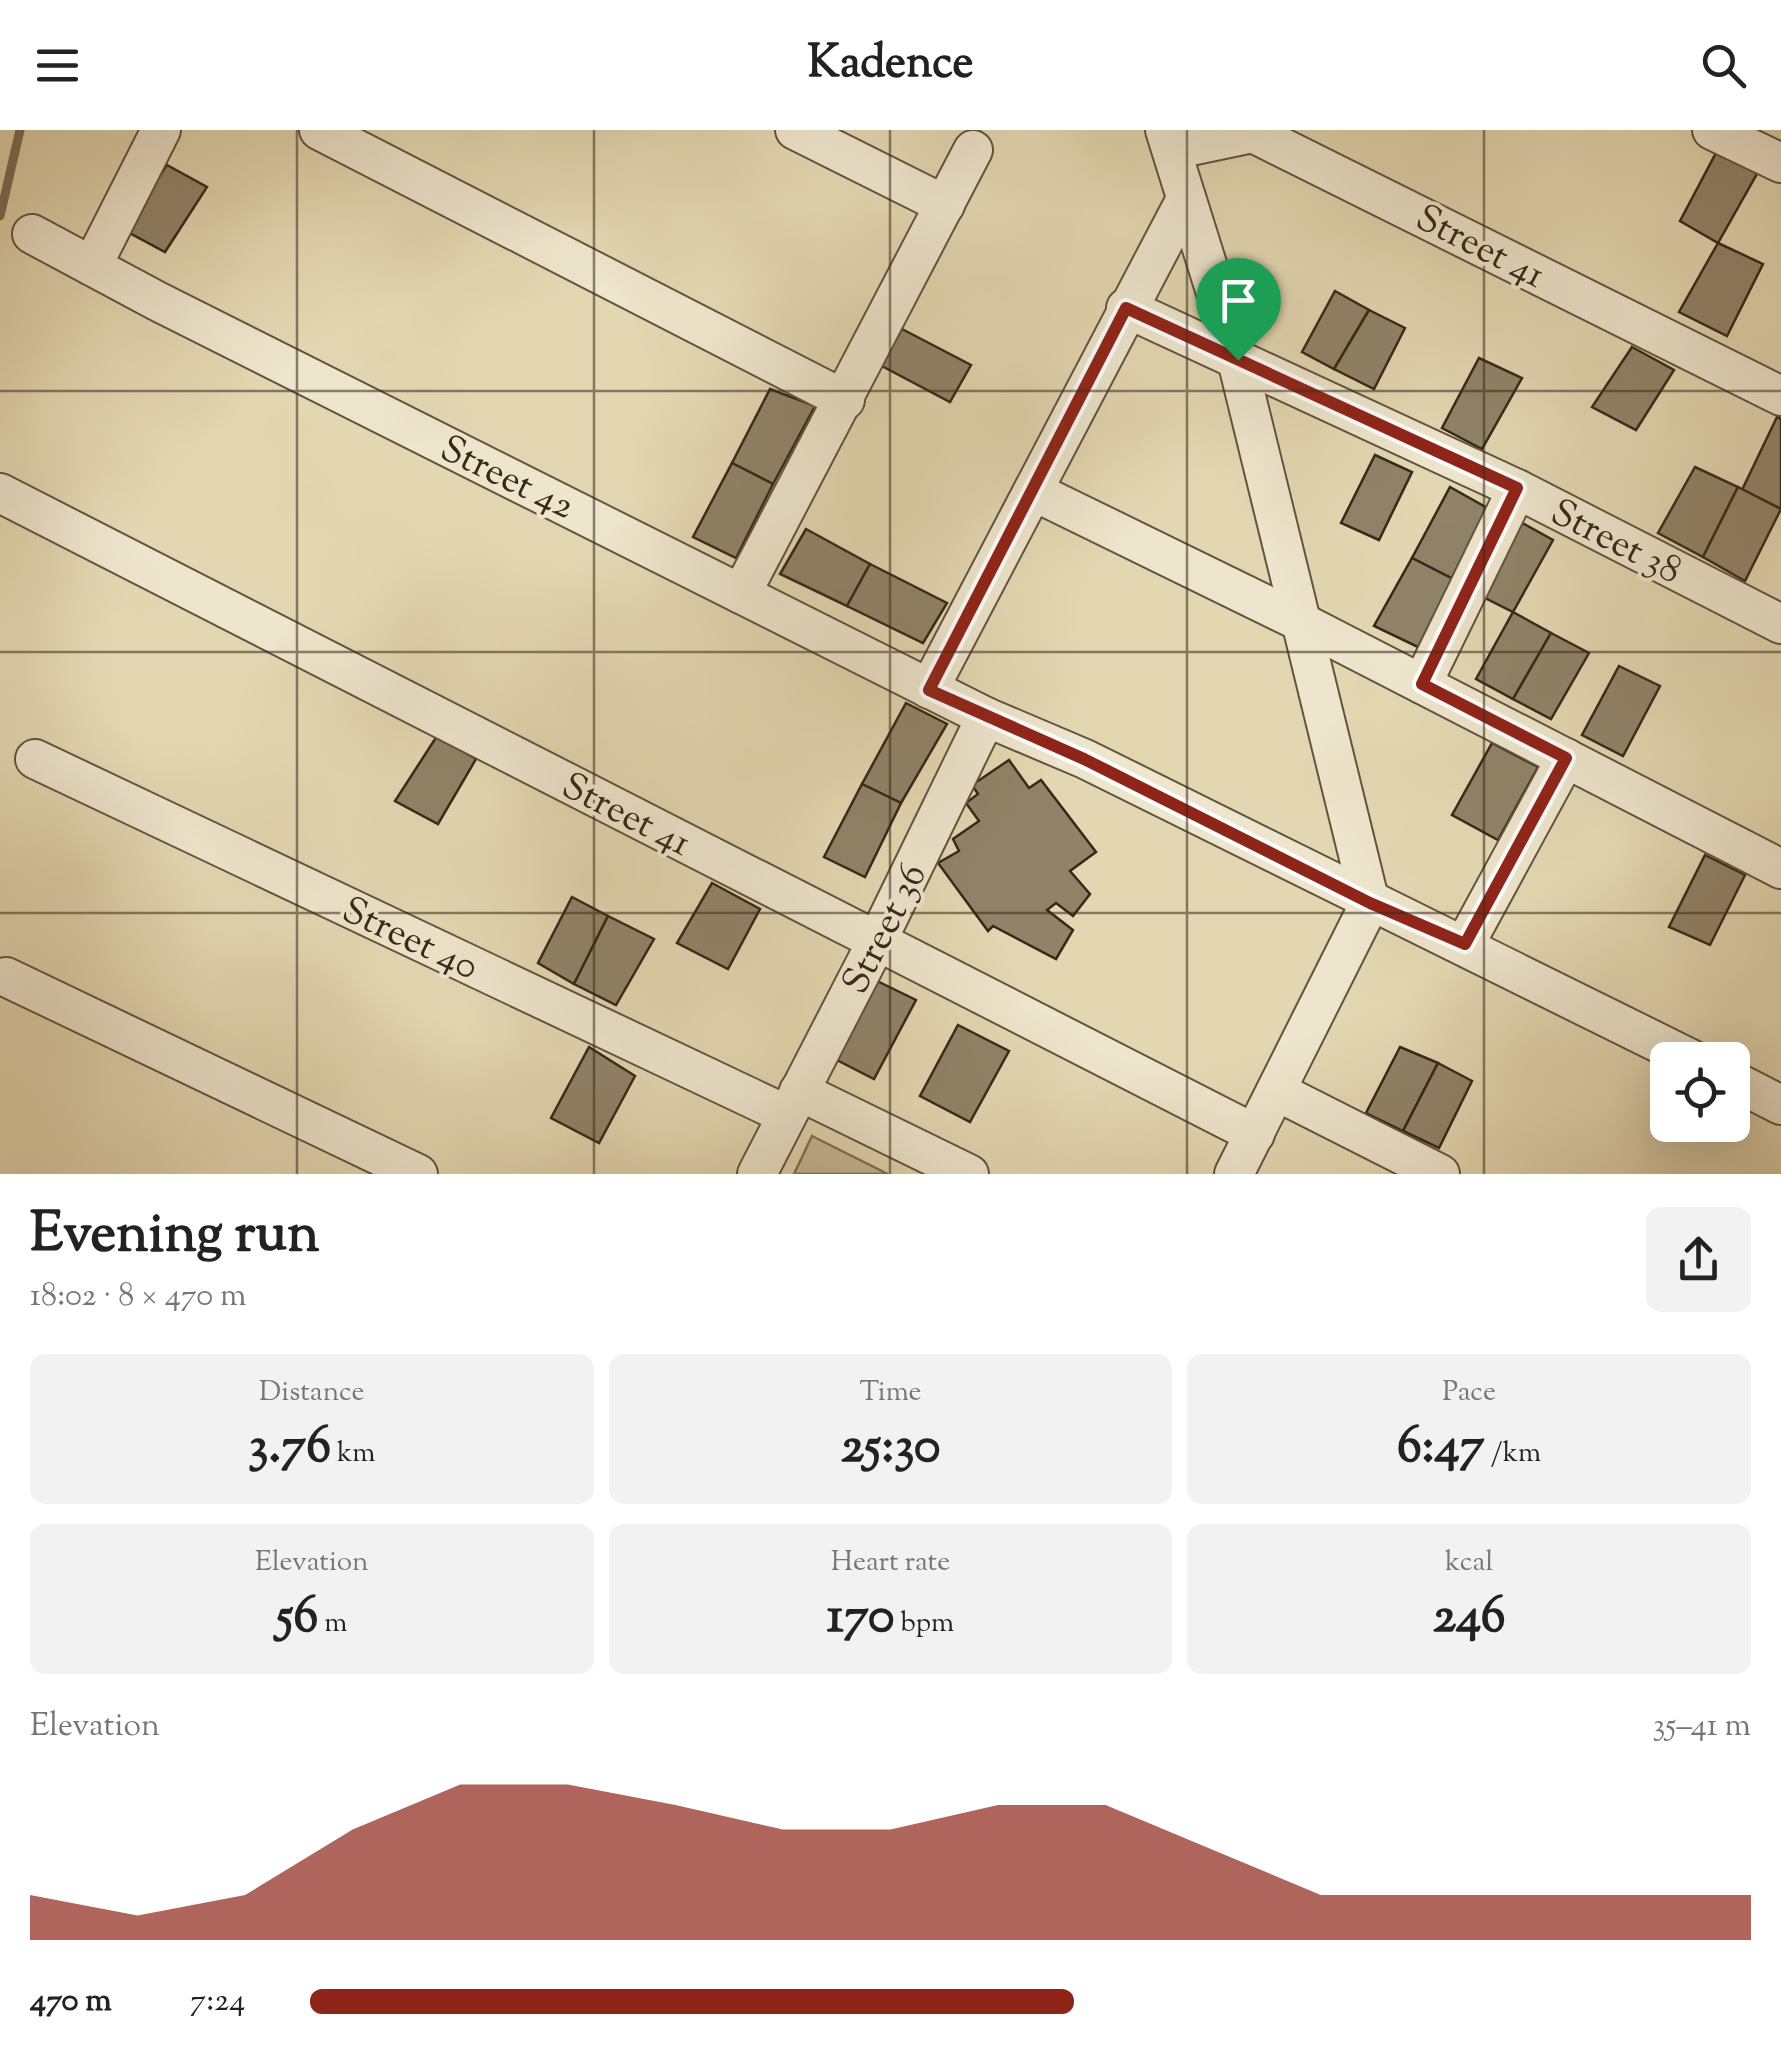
<!DOCTYPE html>
<meta charset="utf-8">
<style>
body{margin:0;font-family:"Sorts Mill Goudy",serif;background:#f2f2f2;color:#222;height:100vh;display:flex;flex-direction:column;font-size:38px;white-space:nowrap}
*{box-sizing:border-box;margin:0}
p{font-size:32px;color:#767676}
.icon{flex:none;width:55px;height:55px;fill:none;stroke:currentColor;stroke-width:2;stroke-linecap:round;stroke-linejoin:round}
.map{position:relative;height:1044px;overflow:hidden}
.side{display:flex;flex-direction:column;background:#fff;flex:1}
.side>*{flex:none}
.buttons{position:absolute;left:1650px;top:912px;display:grid;gap:20px}
.buttons a{display:grid;place-items:center;width:100px;height:100px;border-radius:15px;background:#fff;box-shadow:0 10px 40px #0002;font-size:50px}
.pin{position:absolute;display:grid;place-items:center;width:85px;height:85px;color:#fff;margin:-102px -42px;border-radius:50% 50% 50% 0;rotate:-45deg;box-shadow:0 0 10px #0007}
.pin .icon{rotate:45deg}
.round{display:grid;place-items:center;flex:none;width:105px;height:105px;border-radius:15px;background:#f2f2f2}
.overview{display:flex;align-items:center;justify-content:space-between;height:170px;padding:0 30px}
h1{font-size:55px;font-weight:800;line-height:75px}
.stats{display:grid;grid-template-columns:repeat(3,1fr);gap:15px;height:170px;padding:10px 30px}
.stats div{display:grid;align-content:center;border-radius:15px;background:#f2f2f2;text-align:center}
.stats b{font-size:50px;font-weight:800}
.stats small{font-size:28px;font-weight:400}
.stats p{font-size:28px}
.chart{height:280px;padding:20px 30px}
.chart p{display:flex;justify-content:space-between}
.chart svg{width:100%;height:180px;margin-top:10px;fill:#8f2418;opacity:.7}
ul{padding:0 30px;list-style:none;font-size:32px}
li{display:grid;grid-template-columns:160px 120px 1fr;align-items:center;height:75px}
li i{height:25px;border-radius:12px;background:#8f2418}
header{display:flex;justify-content:space-between;align-items:center;height:130px;padding:0 30px;background:#fff;font-size:45px;font-weight:800}
.map>svg:first-child{display:block}
.green{fill:#c6b997;stroke:#7e7058;stroke-width:2.5}
.lines{fill:none;stroke-linecap:round;stroke-linejoin:round}
.stream{stroke:#7b6e55;stroke-width:9}
.building{fill:#908368;stroke:#372818;stroke-width:2.5}
.minor-casing{stroke:#62543e;stroke-width:42}
.minor{stroke:#ede5cc;stroke-width:38}
.route-casing{stroke:#fff;stroke-width:20}
.route{stroke:#8f2418;stroke-width:12}
.grid{fill:none;stroke:#372818;stroke-width:2.5;stroke-opacity:0.55}
.labels{text-anchor:middle;stroke-width:8;stroke-linejoin:round;paint-order:stroke}
.street-label{font-size:38px;fill:#372818;stroke:#ede5cc}
</style>
<header><svg class="icon" aria-label="menu" viewBox="0 0 24 24"><path d="M4 6h16M4 12h16M4 18h16"/></svg>Kadence<svg class="icon" aria-label="search" viewBox="0 0 24 24"><circle cx="10" cy="10" r="6"/><path d="M15 15l6 6"/></svg></header>
<div class="map">
<svg width="1781" height="1044" viewBox="0 0 1781 1044">
<rect width="100%" height="100%" fill="#e3d7b1"/>
<filter id="stains"><feTurbulence type="fractalNoise" baseFrequency=".002" numOctaves="4"/><feColorMatrix values="0 0 0 0 .2 0 0 0 0 .09 0 0 0 0 .02 0 0 0 .5 -.17"/></filter>
<radialGradient id="worn" r=".72"><stop offset=".6" stop-color="#630" stop-opacity="0"/><stop offset="1" stop-color="#630" stop-opacity=".3"/></radialGradient>
<!-- green -->
<path class="green" d="M812,1006L888,1044H794Z"/>
<g class="lines">
<!-- stream -->
<path class="stream" d="M0,86L20,0"/>
</g>
<!-- building -->
<g class="building">
<path d="M1717,21L1758,42L1718,113L1680,91Z"/>
<path d="M167,35L207,57L165,122L124,100Z"/>
<path d="M1718,113L1763,134L1727,206L1679,182Z"/>
<path d="M1335,161L1369,180L1334,239L1302,222Z"/>
<path d="M1369,180L1405,198L1374,259L1334,239Z"/>
<path d="M902,199L971,235L950,272L880,235Z"/>
<path d="M1632,217L1674,240L1636,300L1592,277Z"/>
<path d="M1479,228L1522,248L1482,319L1442,298Z"/>
<path d="M770,259L815,276L773,354L732,333Z"/>
<path d="M1777,287L1781,289V379L1742,360Z"/>
<path d="M1375,325L1412,342L1379,410L1341,393Z"/>
<path d="M732,333L773,354L736,428L693,407Z"/>
<path d="M1695,337L1738,357L1703,427L1658,403Z"/>
<path d="M1450,357L1491,380L1455,450L1412,428Z"/>
<path d="M1738,357L1781,379L1745,451L1703,427Z"/>
<path d="M1517,390L1553,410L1513,482L1477,464Z"/>
<path d="M806,399L870,434L847,476L780,444Z"/>
<path d="M1412,428L1455,450L1418,517L1374,496Z"/>
<path d="M870,434L947,473L923,513L847,476Z"/>
<path d="M1513,482L1551,503L1513,569L1476,549Z"/>
<path d="M1551,503L1589,523L1551,589L1513,569Z"/>
<path d="M1619,536L1660,556L1623,626L1582,605Z"/>
<path d="M906,573L947,594L901,673L862,654Z"/>
<path d="M437,606L476,629L438,694L395,671Z"/>
<path d="M1492,613L1538,637L1498,710L1452,685Z"/>
<path d="M1009,630L1029,658L1041,650L1096,722L1070,741L1090,764L1073,786L1056,773L1047,780L1073,800L1056,829L993,796L988,801L938,733L959,721L953,709L979,691L966,673L978,664L972,655Z"/>
<path d="M862,654L901,673L865,747L824,727Z"/>
<path d="M1705,725L1745,745L1710,815L1669,797Z"/>
<path d="M712,753L760,779L728,839L677,813Z"/>
<path d="M572,767L608,786L574,854L538,833Z"/>
<path d="M608,786L654,809L616,875L574,854Z"/>
<path d="M871,848L916,870L874,949L831,927Z"/>
<path d="M958,895L1009,921L970,992L920,966Z"/>
<path d="M589,917L635,946L599,1013L551,988Z"/>
<path d="M1400,917L1438,933L1403,1001L1366,983Z"/>
<path d="M1438,933L1472,951L1439,1018L1403,1001Z"/>
</g>
<g class="lines">
<defs>
<g id="minor">
<path d="M319,0L845,270"/>
<path d="M795,0L945,75"/>
<path d="M1165,0L1237,230L1370,773L1234,1044"/>
<path d="M1712,0L1781,33"/>
<path d="M1172,20L1253,3L1781,266"/>
<path d="M32,104L157,171L986,587"/>
<path d="M92,136L161,0"/>
<path d="M1126,178L1517,359L1781,494"/>
<path d="M1033,361L1305,494L1781,739"/>
<path d="M0,363L1255,1004"/>
<path d="M741,464L973,20"/>
<path d="M1422,554L1517,359"/>
<path d="M929,559L1186,69"/>
<path d="M35,629L787,985"/>
<path d="M1465,814L1566,628"/>
<path d="M6,847L418,1044"/>
<path d="M1732,950L1781,975"/>
<path d="M799,961L969,1044"/>
<path d="M1276,961L1440,1044"/>
<path d="M757,1044L877,811L986,587L1085,629L1693,930"/>
</g>
</defs>
<!-- minor casing -->
<use href="#minor" class="minor-casing"/>
<!-- minor -->
<use href="#minor" class="minor"/>
</g>
<g class="lines">
<defs>
<path id="route" d="M1126,178L1517,358L1422,554L1566,628L1465,814L1370,773L1084,629L929,560Z"/>
</defs>
<!-- route casing -->
<use href="#route" class="route-casing"/>
<!-- route -->
<use href="#route" class="route"/>
</g>
<!-- grid -->
<path class="grid" d="M297,0V1044M594,0V1044M890,0V1044M1187,0V1044M1484,0V1044M0,261H1781M0,522H1781M0,783H1781"/>
<g class="labels">
<!-- street labels -->
<g class="street-label">
<text transform="translate(1481 115) rotate(27)" y="13">Street 41</text>
<text transform="translate(508 346) rotate(26)" y="13">Street 42</text>
<text transform="translate(1617 410) rotate(27)" y="13">Street 38</text>
<text transform="translate(627 683) rotate(27)" y="13">Street 41</text>
<text transform="translate(883 798) rotate(-63)" y="13">Street 36</text>
<text transform="translate(411 807) rotate(25)" y="13">Street 40</text>
</g>
</g>
<rect width="100%" height="100%" filter="url(#stains)"/>
<rect width="100%" height="100%" fill="url(#worn)"/>
</svg>
<div class="buttons">
<a><svg class="icon" aria-label="locate" viewBox="0 0 24 24"><circle cx="12" cy="12" r="6"/><path d="M12 2v4M12 18v4M2 12h4M18 12h4"/></svg></a>
</div>
<div class="pin" style="left:1238px;top:230px;background:#1e9e55"><svg class="icon" aria-label="arrive" viewBox="0 0 24 24"><path d="M6 21V4h12l-3 4 3 4H6"/></svg></div>
</div>
<section class="side">
<div class="overview"><div><h1>Evening run</h1><p>18:02 · 8 × 470 m</p></div><a class="round"><svg class="icon" aria-label="share" viewBox="0 0 24 24"><path d="M12 15V3M7 8l5-5 5 5M5 13v7h14v-7"/></svg></a></div>
<div class="stats">
<div><p>Distance</p><b>3.76<small> km</small></b></div>
<div><p>Time</p><b>25:30</b></div>
<div><p>Pace</p><b>6:47<small> /km</small></b></div>
</div>
<div class="stats">
<div><p>Elevation</p><b>56<small> m</small></b></div>
<div><p>Heart rate</p><b>170<small> bpm</small></b></div>
<div><p>kcal</p><b>246</b></div>
</div>
<div class="chart"><p><span>Elevation</span>35–41 m</p>
<svg viewBox="0 0 160 44" preserveAspectRatio="none"><path d="M0 44V33L10 38L20 33L30 17L40 6L50 6L60 11L70 17L80 17L90 11L100 11L110 22L120 33L130 33L140 33L150 33L160 33V44z"/></svg>
</div>
<ul>
<li><b>470 m</b>7:24<i style="width:53%"></i></li>
</ul>
</section>
